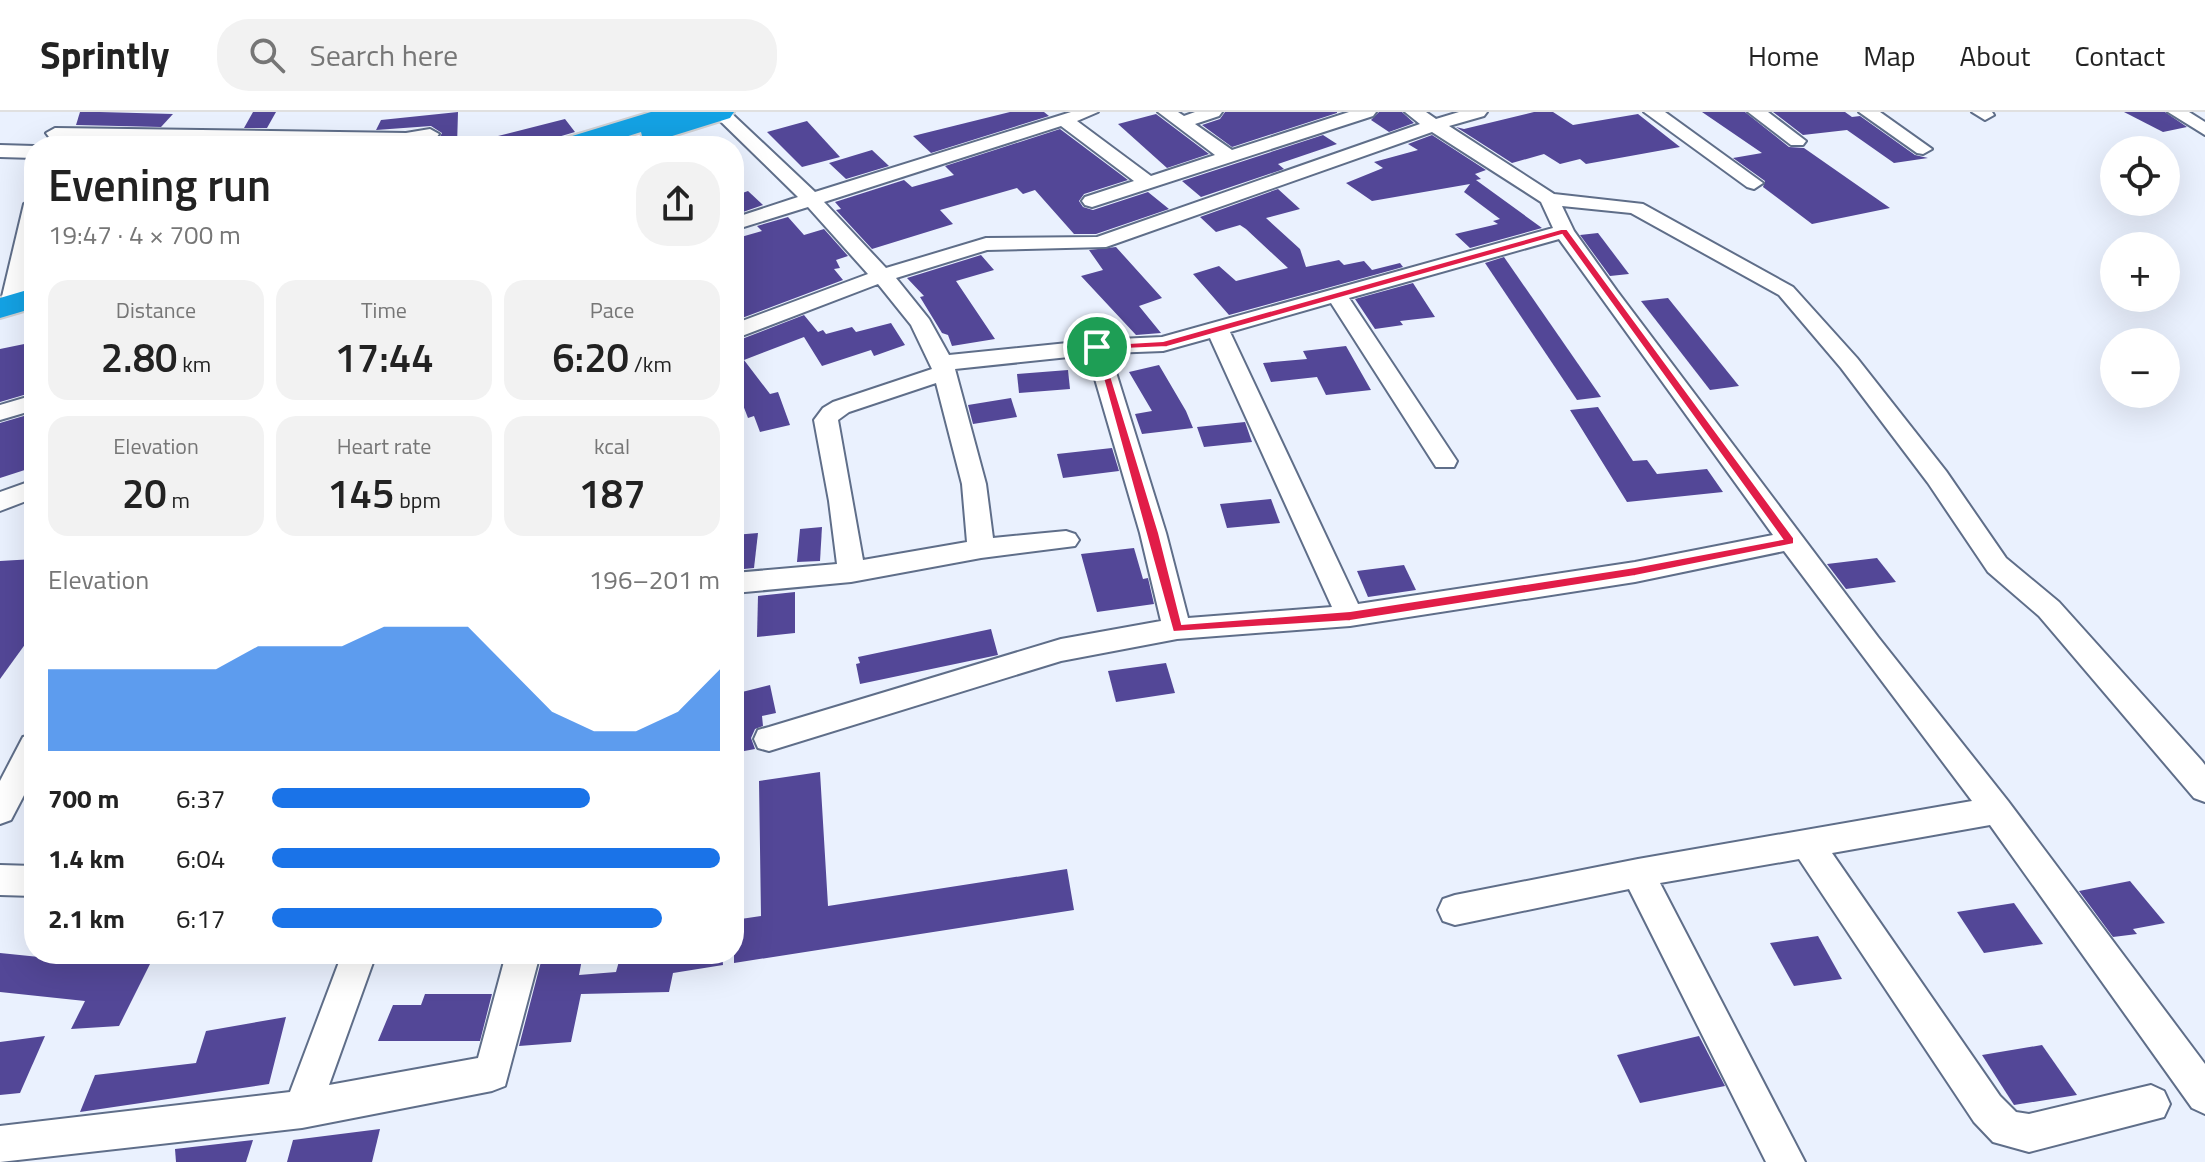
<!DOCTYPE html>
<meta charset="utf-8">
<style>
body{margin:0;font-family:"Titillium Web",sans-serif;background:#f2f2f2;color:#222;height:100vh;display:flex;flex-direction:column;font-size:30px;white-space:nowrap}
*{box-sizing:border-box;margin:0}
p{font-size:26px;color:#767676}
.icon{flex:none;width:44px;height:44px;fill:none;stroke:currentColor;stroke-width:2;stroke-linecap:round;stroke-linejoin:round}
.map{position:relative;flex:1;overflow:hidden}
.side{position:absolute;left:24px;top:24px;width:720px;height:828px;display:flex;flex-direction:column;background:#fff;border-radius:32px;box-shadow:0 8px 32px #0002}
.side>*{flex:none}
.tools{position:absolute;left:2100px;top:24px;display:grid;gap:16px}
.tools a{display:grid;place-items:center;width:80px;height:80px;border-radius:50%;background:#fff;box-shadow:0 8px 32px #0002;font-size:40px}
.pin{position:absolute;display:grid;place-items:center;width:68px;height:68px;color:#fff;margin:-34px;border:4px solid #fff;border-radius:50%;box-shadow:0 2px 8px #0007}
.round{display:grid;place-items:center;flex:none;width:84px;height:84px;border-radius:32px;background:#f2f2f2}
.overview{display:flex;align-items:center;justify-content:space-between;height:136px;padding:0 24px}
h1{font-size:44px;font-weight:600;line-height:60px}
.stats{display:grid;grid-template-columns:repeat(3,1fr);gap:12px;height:136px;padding:8px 24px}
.stats div{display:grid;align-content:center;border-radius:20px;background:#f2f2f2;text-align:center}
.stats b{font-size:40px;font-weight:600}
.stats small{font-size:22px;font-weight:400}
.stats p{font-size:22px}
.chart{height:224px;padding:16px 24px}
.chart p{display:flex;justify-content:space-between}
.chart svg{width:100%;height:144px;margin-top:8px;fill:#1a73e8;opacity:.7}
ul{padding:0 24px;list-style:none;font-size:26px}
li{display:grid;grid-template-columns:128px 96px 1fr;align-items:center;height:60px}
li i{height:20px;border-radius:10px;background:#1a73e8}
header{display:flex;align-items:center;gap:48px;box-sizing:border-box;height:112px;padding:0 40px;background:#fff;border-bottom:2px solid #e0e0e0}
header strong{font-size:38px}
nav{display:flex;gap:44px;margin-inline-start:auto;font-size:28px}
.search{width:560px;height:72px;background:#f2f2f2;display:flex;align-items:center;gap:20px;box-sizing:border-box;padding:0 28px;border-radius:32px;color:#767676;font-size:30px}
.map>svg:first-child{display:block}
.building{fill:#534797}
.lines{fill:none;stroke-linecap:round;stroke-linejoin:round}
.minor-casing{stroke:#5f6e89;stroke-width:4}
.highway-casing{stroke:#cecfd2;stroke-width:4}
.minor{fill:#fff;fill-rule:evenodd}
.highway{fill:#14a2e4;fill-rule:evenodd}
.route{fill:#e11d48;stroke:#fff;stroke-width:2;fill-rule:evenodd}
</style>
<header>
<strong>Sprintly</strong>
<div class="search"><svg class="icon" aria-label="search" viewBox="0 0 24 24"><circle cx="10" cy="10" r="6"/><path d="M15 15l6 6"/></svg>Search here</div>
<nav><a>Home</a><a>Map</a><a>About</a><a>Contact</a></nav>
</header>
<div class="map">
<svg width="2205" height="1050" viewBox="0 0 2205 1050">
<rect width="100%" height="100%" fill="#eaf1fe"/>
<!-- building -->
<g class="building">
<path d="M80,0H100L173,2L161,15L76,13Z"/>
<path d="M253,0H276L267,16H244Z"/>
<path d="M458,0L457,34H406L438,28L442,21L431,14L376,18L381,8Z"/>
<path d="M1010,0H1044L1049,4L931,41L913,24Z"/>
<path d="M1225,0H1337V1L1232,35L1202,13L1220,7Z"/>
<path d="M1379,0H1402L1414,11L1389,20L1371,8Z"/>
<path d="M1534,0H1553L1573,13L1638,2L1680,35L1586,52L1580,47L1560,52L1544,42L1512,51L1456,15L1464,17Z"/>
<path d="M1702,0H1745L1789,35L1804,36L1890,96L1812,112L1763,75L1765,69L1733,46L1762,41Z"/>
<path d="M1773,0H1845L1852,5L1860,4L1915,43L1928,46L1894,51L1847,18L1803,23Z"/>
<path d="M2124,0H2165L2187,15L2163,20Z"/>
<path d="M1156,2L1209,42L1167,56L1118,12Z"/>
<path d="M565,7L575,20L558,25L554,30L539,34H487L486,27Z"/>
<path d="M807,9L840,45L802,55L767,20Z"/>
<path d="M1060,17L1128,68L1084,82L1079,89L1083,95L1093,98L1148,80L1169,97L1096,122H1074L1035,78L1023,82L1017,76L940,98L953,112L872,137L836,98L841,97L835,90L904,68L912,75L954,63L945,54Z"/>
<path d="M1323,23L1337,32L1278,52L1284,57L1201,85L1182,69Z"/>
<path d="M1432,23L1486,58L1475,62L1481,67L1476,68L1542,116L1470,136L1455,122L1498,112L1493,109L1500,107L1464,80L1470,72L1372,89L1346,71L1383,56L1374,50L1418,38L1408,32Z"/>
<path d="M72,28L150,30L151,34H70Z"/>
<path d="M872,38L889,54L846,67L829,51Z"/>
<path d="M1278,77L1300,97L1266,106L1300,137L1306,155L1339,148L1344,153L1364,149L1372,158L1400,151L1403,155L1229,203L1193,162L1219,154L1236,169L1288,156L1246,117L1240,113L1216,120L1200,105Z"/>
<path d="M748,79L763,93L743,100L734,91V84Z"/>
<path d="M788,105L804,123L824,117L848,144L836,148L840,156L834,157L843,168L734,209V127L762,119L757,114Z"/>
<path d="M1598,121L1629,162L1610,164L1580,123Z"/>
<path d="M1116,135L1162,186L1139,194L1161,221L1136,223L1081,164L1103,158L1089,138Z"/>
<path d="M981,143L994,158L956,169L995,227L952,234L948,223L942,221L920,185L924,184L907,166Z"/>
<path d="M1504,145L1601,285L1577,288L1485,151Z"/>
<path d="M1413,171L1435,205L1400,209L1403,213L1375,217L1355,187Z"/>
<path d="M1668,186L1739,274L1710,278L1641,189Z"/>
<path d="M804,203L818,220L823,218L826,222L852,215L856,220L891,211L905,233L874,244L871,238L822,254L804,225L744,248L770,282L778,280L790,313L760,320L754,304L748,306L734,270V230Z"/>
<path d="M34,230L25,261L34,259V280L0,290V237Z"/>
<path d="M1346,234L1371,278L1326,283L1317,265L1271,270L1263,251L1307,247L1303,239Z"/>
<path d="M1159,253L1186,299L1193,316L1142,322L1135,302L1152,299L1129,260Z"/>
<path d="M1068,258L1070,277L1019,281L1017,262Z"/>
<path d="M1011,286L1017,305L973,312L968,293Z"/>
<path d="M1598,295L1633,349L1647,348L1657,362L1707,357L1723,380L1627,390L1570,298Z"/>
<path d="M34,301V355L0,366V311Z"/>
<path d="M1245,310L1252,330L1204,335L1197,315Z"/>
<path d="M1112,336L1119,359L1063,366L1057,342Z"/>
<path d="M1271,387L1280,411L1227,416L1220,392Z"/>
<path d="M822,415L820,449L797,450L800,417Z"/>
<path d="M758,421L754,456L734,458V423Z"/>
<path d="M1134,436L1143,467L1148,466L1154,492L1097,500L1081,442Z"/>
<path d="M1877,446L1896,470L1846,477L1827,452Z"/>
<path d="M34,447V520L0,567V449Z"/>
<path d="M1404,453L1416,478L1368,485L1357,459Z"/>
<path d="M795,480V521L757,525L758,484Z"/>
<path d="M991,517L998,543L860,572L856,552L860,551L858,545Z"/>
<path d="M1166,551L1175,581L1116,590L1108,559Z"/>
<path d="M770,573L776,601L762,604L763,614L755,617L751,626L755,637L739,640L734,582Z"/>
<path d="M820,660L828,794L1067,757L1074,798L734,851V808L761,804L759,669Z"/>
<path d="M2130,769L2165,811L2133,817L2137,822L2113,825L2079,779Z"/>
<path d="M2014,791L2043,832L1984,841L1957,800Z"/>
<path d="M1818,824L1842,867L1794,874L1770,831Z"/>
<path d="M0,841L108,852L114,842H155L119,914L71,917L85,889L0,880Z"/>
<path d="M543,842H583L579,863L616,860L621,842H722L723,853L673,861L669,880L581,882L571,930L519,934Z"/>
<path d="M425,882H492L480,929H378L393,893H421Z"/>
<path d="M286,905L269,972L80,1000L95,963L196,951L206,919Z"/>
<path d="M45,924L20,981L0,983V930Z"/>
<path d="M1699,924L1725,974L1640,991L1617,943Z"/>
<path d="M2042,933L2077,983L2014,993L1982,943Z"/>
<path d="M380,1017L372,1050H287L293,1028Z"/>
<path d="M253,1028L246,1050H176L175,1037Z"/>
</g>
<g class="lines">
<defs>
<g id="minor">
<path d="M711,0H730L815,80L1071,0H1098L1077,9L1151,64L1215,43L1158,0H1178L1184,4L1195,0H1222L1219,4L1195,12L1232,38L1349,0H1376L1373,4L1092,95L1085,93L1082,89L1085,85L1134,69L1061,14L824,90L886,156L986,126L1097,125L1420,12L1405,0H1426L1436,7L1459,0H1487L1484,4L1449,14L1554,82L1643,92L1793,175L1857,246L1946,359L2006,446L2059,490L2202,649L2205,653V690L2194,686L2039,504L1988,460L1928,371L1841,256L1779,183L1631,101L1562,94L1574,119L1617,179L1878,525L2008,689L2205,952V1002L2192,996L1990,713L1832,741L2000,984L2016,1000L2029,1002L2151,973L2164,979L2170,992L2164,1005L2029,1040L1993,1030L1974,1010L1799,747L1660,771L1805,1050H1766L1629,777L1455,813L1443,809L1438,798L1443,787L1455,783L1638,747L1972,689L1784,439L1635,470L1350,514L1177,527L1061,549L769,639L758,636L754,627L758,618L769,615L1061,527L1161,509L1140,421L1088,243L955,257L986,372L993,426L1066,419L1075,422L1079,428L1075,434L981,446L851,470L734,481V461L837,452L829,389L814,308L823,296L833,290L932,257L911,213L878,172L734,227V212L868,162L808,95L734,118V106L798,85ZM1432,20L1541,90L1553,116L1162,225L1097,228L949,243L929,207L896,166L987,138L1106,135ZM1559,127L1773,423L1635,450L1358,492L1230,220L1331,191L1436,355H1454L1457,349L1349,186ZM1210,226L1332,495L1188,506L1166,421L1110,241L1163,239ZM936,271L962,372L967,430L863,448L838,308L849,300Z"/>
<path d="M1644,0H1665L1763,71L1754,77L1747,75Z"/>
<path d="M1748,0H1768L1806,29L1803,33H1791Z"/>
<path d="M1859,0H1880L1932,37L1923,42L1917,41Z"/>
<path d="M1972,0H1992L1994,3L1985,8Z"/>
<path d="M2168,0H2189L2205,10V23Z"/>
<path d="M55,16L406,21L430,17L439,22L436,26L406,31L49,25L46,21Z"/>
<path d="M0,33L34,34V46L0,45Z"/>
<path d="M34,86V137L22,193L11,199L0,193L24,92Z"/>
<path d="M34,283V298L0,308V293Z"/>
<path d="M34,368V386L0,399V380Z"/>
<path d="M34,622V664L11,708L0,712V669L23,625Z"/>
<path d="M0,753L34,754V784L0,783Z"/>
<path d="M342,842H376L329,973L478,946L506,842H540L505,974L492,979L302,1016L0,1050V1014L290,980Z"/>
</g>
<g id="highway">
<path d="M651,0H734L730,6L653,30L643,28L641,20L597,34H555L559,28Z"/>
<path d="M34,176V196L0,206V186Z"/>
</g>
</defs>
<!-- minor casing -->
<use href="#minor" class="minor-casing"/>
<!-- highway casing -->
<use href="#highway" class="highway-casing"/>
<!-- minor -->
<use href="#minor" class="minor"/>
<!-- highway -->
<use href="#highway" class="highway"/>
</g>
<!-- route -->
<path class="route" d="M1561,117H1567L1794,426V432L1635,464L1350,509L1173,520L1094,233L1163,229ZM1562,123L1782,427L1635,455L1350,499L1182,512L1159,421L1103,238L1167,235Z"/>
</svg>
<div class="tools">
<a><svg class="icon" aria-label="locate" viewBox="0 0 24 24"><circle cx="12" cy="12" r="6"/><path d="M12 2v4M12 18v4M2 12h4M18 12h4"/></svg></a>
<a>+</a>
<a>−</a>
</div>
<div class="pin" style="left:1097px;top:235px;background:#1e9e55"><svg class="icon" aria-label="arrive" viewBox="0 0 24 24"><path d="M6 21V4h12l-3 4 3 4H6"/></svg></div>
<section class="side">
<div class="overview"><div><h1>Evening run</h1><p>19:47 · 4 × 700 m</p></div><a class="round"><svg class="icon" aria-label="share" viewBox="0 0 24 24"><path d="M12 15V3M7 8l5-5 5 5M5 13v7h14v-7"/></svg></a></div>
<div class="stats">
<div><p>Distance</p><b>2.80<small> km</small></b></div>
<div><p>Time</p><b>17:44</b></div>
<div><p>Pace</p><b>6:20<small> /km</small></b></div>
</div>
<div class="stats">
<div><p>Elevation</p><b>20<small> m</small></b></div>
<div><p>Heart rate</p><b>145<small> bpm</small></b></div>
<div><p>kcal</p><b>187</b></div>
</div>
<div class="chart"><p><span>Elevation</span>196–201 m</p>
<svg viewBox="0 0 160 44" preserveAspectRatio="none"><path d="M0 44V19L10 19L20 19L30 19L40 19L50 12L60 12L70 12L80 6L90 6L100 6L110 19L120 32L130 38L140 38L150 32L160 19V44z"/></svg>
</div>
<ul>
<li><b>700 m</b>6:37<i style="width:71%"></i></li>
<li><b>1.4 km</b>6:04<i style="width:100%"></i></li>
<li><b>2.1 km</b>6:17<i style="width:87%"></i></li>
</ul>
</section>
</div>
